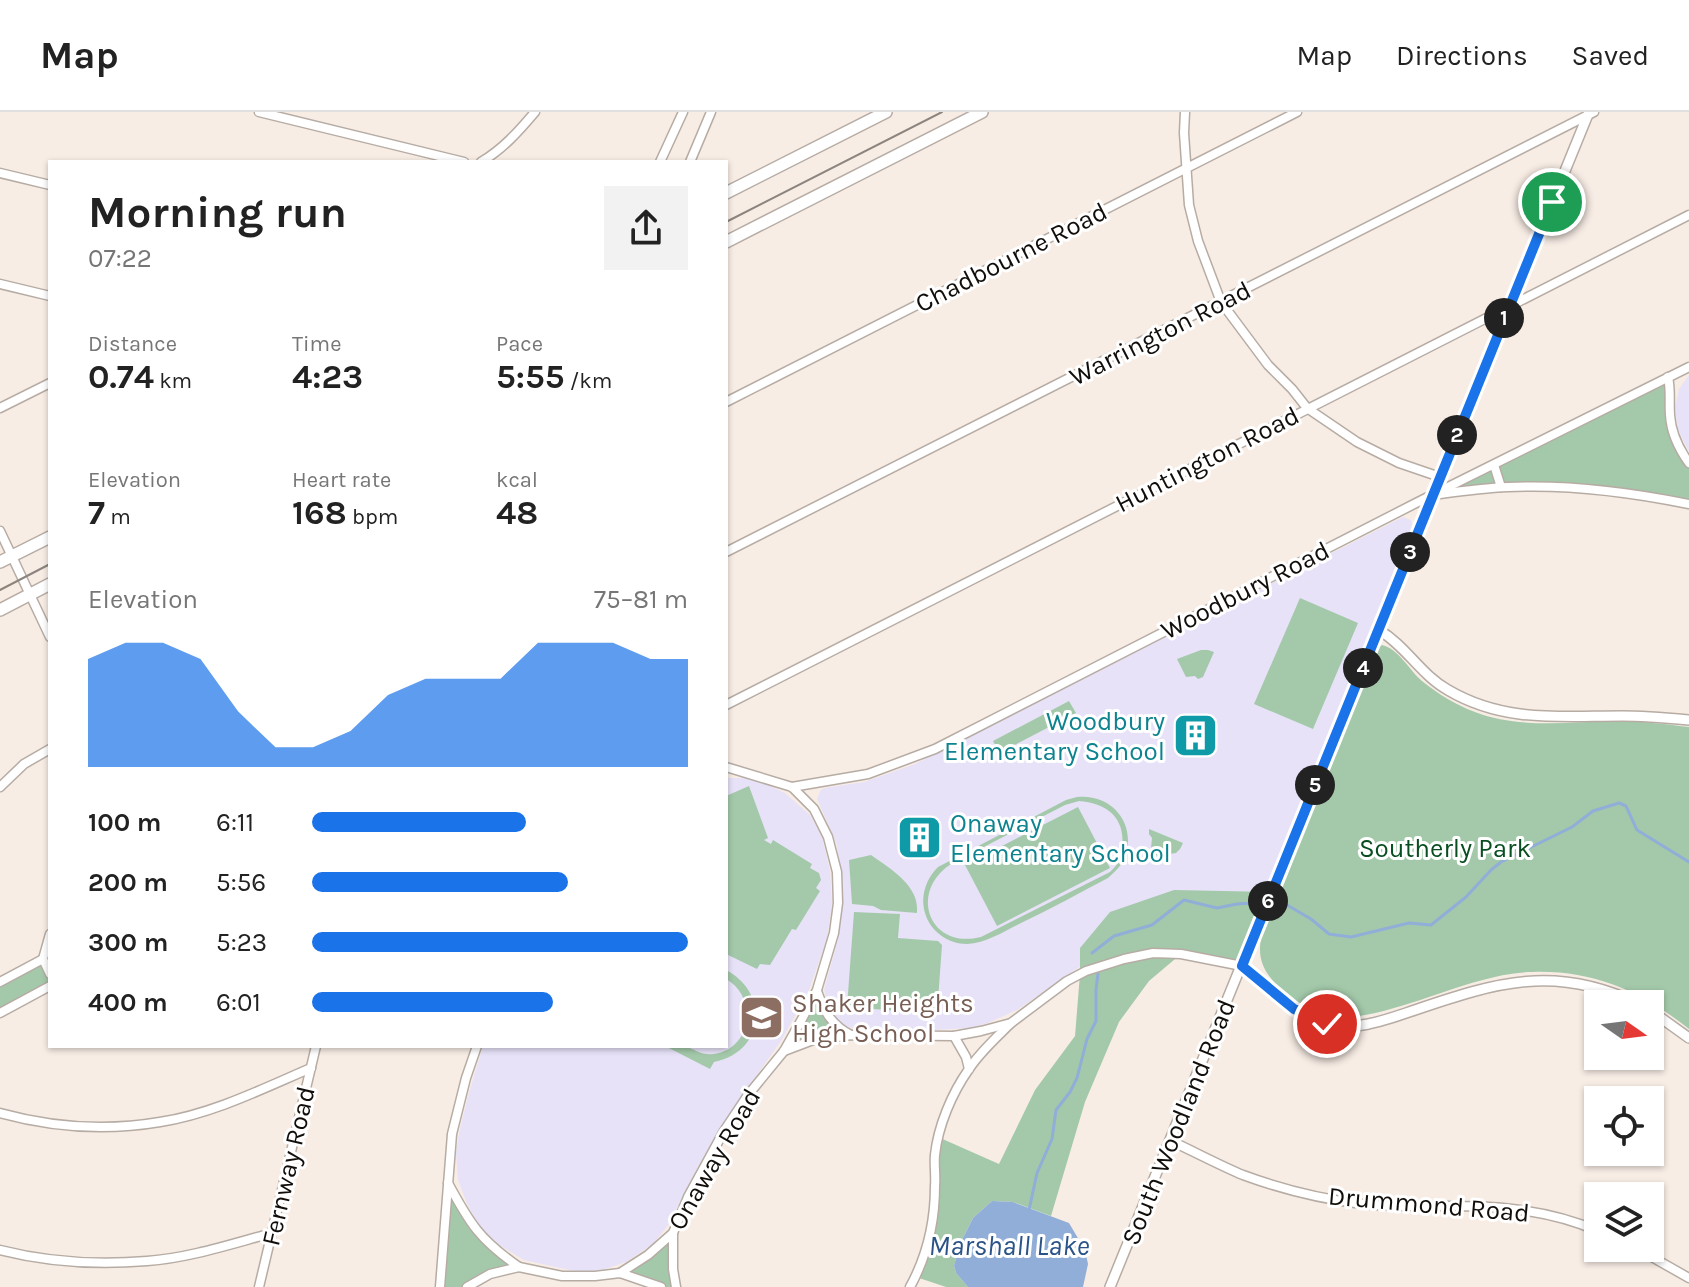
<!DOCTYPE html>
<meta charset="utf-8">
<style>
body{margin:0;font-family:Karla,sans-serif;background:#f2f2f2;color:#222;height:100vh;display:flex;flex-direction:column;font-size:30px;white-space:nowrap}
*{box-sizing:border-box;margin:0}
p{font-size:26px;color:#767676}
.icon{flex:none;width:44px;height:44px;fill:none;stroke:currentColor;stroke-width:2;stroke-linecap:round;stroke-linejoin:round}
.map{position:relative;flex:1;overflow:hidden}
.side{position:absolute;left:48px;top:48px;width:680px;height:888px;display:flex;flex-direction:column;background:#fff;border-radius:0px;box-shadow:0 2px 6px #0004}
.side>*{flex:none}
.needle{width:52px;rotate:104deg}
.buttons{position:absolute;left:1584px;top:878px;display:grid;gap:16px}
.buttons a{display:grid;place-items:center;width:80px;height:80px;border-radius:0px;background:#fff;box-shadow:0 2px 6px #0004;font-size:40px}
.pin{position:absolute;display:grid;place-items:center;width:68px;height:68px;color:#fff;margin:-34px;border:4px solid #fff;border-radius:50%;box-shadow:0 2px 8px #0007}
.km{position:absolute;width:40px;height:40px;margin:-20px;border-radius:50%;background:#222;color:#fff;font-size:22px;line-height:40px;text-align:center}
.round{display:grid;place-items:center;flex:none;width:84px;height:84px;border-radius:0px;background:#f2f2f2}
.head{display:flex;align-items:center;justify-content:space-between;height:136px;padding:0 40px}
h1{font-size:44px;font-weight:700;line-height:60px}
.stats{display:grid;grid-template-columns:repeat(3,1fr);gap:12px;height:136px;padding:8px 40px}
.stats div{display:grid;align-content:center}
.stats b{font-size:34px;font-weight:700}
.stats small{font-size:22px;font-weight:400}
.stats p{font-size:22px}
.chart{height:224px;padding:16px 40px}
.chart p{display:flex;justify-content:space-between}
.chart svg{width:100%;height:144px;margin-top:8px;fill:#1a73e8;opacity:.7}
ul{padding:0 40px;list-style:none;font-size:26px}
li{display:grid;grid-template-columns:128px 96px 1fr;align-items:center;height:60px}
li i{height:20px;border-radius:10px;background:#1a73e8}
header{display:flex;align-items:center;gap:48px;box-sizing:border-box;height:112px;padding:0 40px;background:#fff;border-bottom:2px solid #e0e0e0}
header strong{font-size:38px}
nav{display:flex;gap:44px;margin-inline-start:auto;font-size:28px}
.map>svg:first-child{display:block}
.education{fill:#e7e2f8}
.green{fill:#a4c9aa;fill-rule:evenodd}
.water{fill:#90aed7}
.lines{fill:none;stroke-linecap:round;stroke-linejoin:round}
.stream{stroke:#90aed7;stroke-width:3}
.minor-casing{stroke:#b6aca4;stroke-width:11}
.tertiary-casing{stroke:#b6aca4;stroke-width:12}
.secondary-casing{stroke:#b6aca4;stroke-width:14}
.minor{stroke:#fff;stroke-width:8}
.tertiary{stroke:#fff;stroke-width:9}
.secondary{stroke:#fff;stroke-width:11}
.tram{stroke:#8c857f;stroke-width:2}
.route-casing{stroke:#fff;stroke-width:16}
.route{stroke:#1a73e8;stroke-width:10}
.labels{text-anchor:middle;stroke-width:6;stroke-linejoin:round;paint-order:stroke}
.street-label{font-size:26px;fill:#100d0a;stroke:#fff}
.culture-label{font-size:26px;fill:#0d838f;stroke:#fff;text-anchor:end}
.park-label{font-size:26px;fill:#094e21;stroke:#fff}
.education-label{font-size:26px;fill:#785e54;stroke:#fff;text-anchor:start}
.water-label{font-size:28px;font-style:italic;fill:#2a5387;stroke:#fff}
</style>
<header>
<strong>Map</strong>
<nav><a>Map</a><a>Directions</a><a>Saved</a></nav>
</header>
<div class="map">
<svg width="1689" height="1175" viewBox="0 0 1689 1175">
<rect width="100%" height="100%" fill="#f8ede5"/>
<!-- education -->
<g class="education">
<path d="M1689,263V340L1678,318L1675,296L1679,277Z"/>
<path d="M1403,405L1411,408L1413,416L1411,421L1241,838L1109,843L1078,856L1017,898L988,911L972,916L933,918H858L844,913L837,908L828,894L824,878L838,827L843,779L837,733L817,687L820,679L824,676L864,670L915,652Z"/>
<path d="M726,666H746L760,669L785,681L810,703L822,725L830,758L832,792L827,827L808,881L781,929L721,1014L695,1060L669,1112L653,1132L626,1150L602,1158L585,1160L569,1158L524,1148L499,1133L479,1114L467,1092L458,1068L456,1041L459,1021L468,984L483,934H726Z"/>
</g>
<!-- green -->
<g class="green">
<path d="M1668,265L1670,304L1689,351V392L1560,374L1433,383Z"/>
<path d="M1300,486L1358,511L1313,617L1254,592Z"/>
<path d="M1382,533C1399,537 1409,558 1422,569C1438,582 1456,593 1475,600C1519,617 1569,610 1615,609C1640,609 1665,612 1689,615V917C1642,880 1594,858 1533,860C1515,860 1497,864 1479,869C1440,879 1358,916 1321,903C1307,898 1291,886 1280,876C1258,855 1256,839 1265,811L1377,537Z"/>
<path d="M1201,538H1208L1214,540L1203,565L1198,567L1195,564L1186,565L1177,547Z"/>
<path d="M1069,589L1076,601L999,641L993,629Z"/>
<path d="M749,674L768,726L764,728L771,732L773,728L812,752L810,756L819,761L821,768L816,776L820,779L796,818L792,817L770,853L760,852L757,857L726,842V684Z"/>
<path d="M1077,685C1115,681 1140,717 1122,751C1118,757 1113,761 1108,766C1079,781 1049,798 1019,812C1003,820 986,831 967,832C948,832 930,819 925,801C920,784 926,767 938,755L1066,688ZM1079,689C1107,691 1126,706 1122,736C1121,746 1118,753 1110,760L981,825C929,838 908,780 951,752L1065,693Z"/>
<path d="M1078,695L1110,756L997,814L965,753Z"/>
<path d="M1149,717L1183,731L1180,737L1176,741L1157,744L1151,736L1152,726L1149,722Z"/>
<path d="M871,743C891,757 920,774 917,801L881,798L873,794L852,792L849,748Z"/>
<path d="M1174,778L1271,780L1242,854L1181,842L1149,869L1119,910L1085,990L1051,1104L1013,1090L992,1089L973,1106L960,1132L954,1154L956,1161L968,1175H946L916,1165L929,1127L938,1025L999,1052L1035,978L1075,924L1080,862V836L1110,800Z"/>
<path d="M854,800L900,802L898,826L938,829L942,833L937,902L847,895Z"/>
<path d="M43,847L50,862V874L0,901V870Z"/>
<path d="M726,858C770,881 765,940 714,950L710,957L665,934C671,934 679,933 684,934C695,937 702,944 714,942C753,936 758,885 726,867Z"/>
<path d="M817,878L822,894L851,923L824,926L784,939Z"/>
<path d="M448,1071L466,1105L519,1155L467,1175H440Z"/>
<path d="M673,1121L676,1175H661L620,1161Z"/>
</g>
<!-- water -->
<path class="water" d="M992,1089L1013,1090L1069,1111L1085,1138L1088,1152L1083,1175H968L956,1161L954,1154L960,1132L973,1106Z"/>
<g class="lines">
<!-- stream -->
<g class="stream">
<path d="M1287,793L1311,807L1329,822L1351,825L1409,811L1431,813L1466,785L1491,758L1501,750L1572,715L1593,699L1619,691L1626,694L1637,718L1689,750"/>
<path d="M1092,841L1114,824L1152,813L1184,788L1217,796L1237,792L1254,791"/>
<path d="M1029,1098L1037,1061L1052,1027L1056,998L1070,980L1077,966L1087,927L1096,909V877L1098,862"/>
</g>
<defs>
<g id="minor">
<path d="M259,0L464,50"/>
<path d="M1185,0L1184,21L1189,93L1198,129L1221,190L1268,253L1292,277L1307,296L1357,330L1399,351L1440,365"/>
<path d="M481,50C503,37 519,19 535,0"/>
<path d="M660,50L683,0"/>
<path d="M690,50L711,0"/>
<path d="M0,61L50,73"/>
<path d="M0,172L50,184"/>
<path d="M1668,265C1671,278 1669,290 1670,303C1671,320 1679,337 1689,351"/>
<path d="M726,290L1297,0"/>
<path d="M0,296L50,271"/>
<path d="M1494,353L1501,375"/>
<path d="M1440,382C1462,379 1485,376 1508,375C1569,372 1630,380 1689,392"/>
<path d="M0,419L50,525"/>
<path d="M726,440L1594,0"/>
<path d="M726,593L1689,103"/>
<path d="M0,675L24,652L50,637"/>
<path d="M792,675L868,662L935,637L1418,390L1689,255"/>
<path d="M50,822L43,847L50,862"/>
<path d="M0,870L43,847"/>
<path d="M817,879C824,899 831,913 851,923"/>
<path d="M0,901L50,874"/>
<path d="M954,924L966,945L969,957"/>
<path d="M784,939L813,928L851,923L954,924L981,919L1011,911L1067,869L1086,859L1124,847L1153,841L1181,842L1242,854"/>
<path d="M0,1001C51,1015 107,1019 160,1010C212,1002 262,977 311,956"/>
<path d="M1171,1029C1195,1040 1219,1053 1243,1063C1281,1077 1322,1087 1362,1092C1409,1097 1456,1091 1503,1096C1535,1099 1568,1106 1598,1119"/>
<path d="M448,1071C470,1112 480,1128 519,1155"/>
<path d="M673,1121V1157L676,1175"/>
<path d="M1636,1136L1689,1166"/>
<path d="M0,1138C47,1150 98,1153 147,1149C189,1146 231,1132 272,1121"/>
<path d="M620,1161L648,1143L673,1121L688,1085L724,1019L748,983L784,939L802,907L817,878L834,821L838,791L837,760L828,725L814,697L792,675L726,655"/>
<path d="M259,1175L316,934"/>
<path d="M440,1175L452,1022L466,966L477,934"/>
<path d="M467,1175L490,1162L519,1155L562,1164H595L620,1161L661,1175"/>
<path d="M910,1175C927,1144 935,1109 935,1074C936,1064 934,1053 935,1043C938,1014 952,981 969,957C980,940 996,926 1011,911"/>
</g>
<g id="tertiary">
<path d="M1379,518C1406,534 1421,563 1448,578C1504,611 1560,604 1622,604C1644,604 1667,606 1689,608"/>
<path d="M1242,854C1267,876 1293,903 1327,912C1355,920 1388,907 1415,898C1497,870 1556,852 1639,892"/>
<path d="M1650,898L1689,926"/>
<path d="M1110,1175L1589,0"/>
</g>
<g id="secondary">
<path d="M726,81L886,0"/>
<path d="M726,130L982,0"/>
<path d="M0,450L50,425"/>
<path d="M0,498L50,472"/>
</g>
</defs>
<!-- minor casing -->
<use href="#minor" class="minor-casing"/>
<!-- tertiary casing -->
<use href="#tertiary" class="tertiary-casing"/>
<!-- secondary casing -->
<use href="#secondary" class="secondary-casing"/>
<!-- minor -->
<use href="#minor" class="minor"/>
<!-- tertiary -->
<use href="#tertiary" class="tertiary"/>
<!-- secondary -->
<use href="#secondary" class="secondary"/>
<!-- tram -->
<g class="tram">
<path d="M726,110L942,0"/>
<path d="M0,478L50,452"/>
</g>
</g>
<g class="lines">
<defs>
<path id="route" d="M1327,912L1294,897L1242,854L1552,90"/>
</defs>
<!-- route casing -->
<use href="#route" class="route-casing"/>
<!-- route -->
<use href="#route" class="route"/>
</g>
<!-- icons -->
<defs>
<symbol id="building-square" viewBox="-11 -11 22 22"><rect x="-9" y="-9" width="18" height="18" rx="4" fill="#0f9aa8" stroke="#fff"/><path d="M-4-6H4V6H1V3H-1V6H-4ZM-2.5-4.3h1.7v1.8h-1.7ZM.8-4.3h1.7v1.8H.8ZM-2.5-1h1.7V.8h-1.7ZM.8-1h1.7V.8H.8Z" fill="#fff"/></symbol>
<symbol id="school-square" viewBox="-11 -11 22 22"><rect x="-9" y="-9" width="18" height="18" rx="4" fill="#8d6e63" stroke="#fff"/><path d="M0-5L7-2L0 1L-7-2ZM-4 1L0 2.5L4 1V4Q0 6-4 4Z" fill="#fff"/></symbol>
</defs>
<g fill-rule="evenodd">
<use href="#building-square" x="1170" y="598" width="51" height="51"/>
<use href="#building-square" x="894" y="700" width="51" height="51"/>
<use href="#school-square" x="736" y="880" width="51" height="51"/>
</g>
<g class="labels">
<!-- street labels -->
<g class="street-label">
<text transform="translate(1011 145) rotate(-27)" y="9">Chadbourne Road</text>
<text transform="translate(1160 221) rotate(-27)" y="9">Warrington Road</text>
<text transform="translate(1207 347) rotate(-27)" y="9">Huntington Road</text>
<text transform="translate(1245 478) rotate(-27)" y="9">Woodbury Road</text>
<text transform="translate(1178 1010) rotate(-68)" y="9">South Woodland Road</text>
<text transform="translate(714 1047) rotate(-60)" y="9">Onaway Road</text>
<text transform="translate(288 1054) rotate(-77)" y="9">Fernway Road</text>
<text transform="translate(1429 1092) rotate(5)" y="9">Drummond Road</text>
</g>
<!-- culture labels -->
<g class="culture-label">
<text x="1165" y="618">Woodbury<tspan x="1165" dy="30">Elementary School</tspan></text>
<text x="950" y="720" text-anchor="start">Onaway<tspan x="950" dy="30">Elementary School</tspan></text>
</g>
<!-- park labels -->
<g class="park-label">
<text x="1445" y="745">Southerly Park</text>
</g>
<!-- education labels -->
<g class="education-label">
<text x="792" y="900">Shaker Heights<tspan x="792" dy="30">High School</tspan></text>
</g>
<!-- water labels -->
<g class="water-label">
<text x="1009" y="1143">Marshall Lake</text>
</g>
</g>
</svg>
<div class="buttons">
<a><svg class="needle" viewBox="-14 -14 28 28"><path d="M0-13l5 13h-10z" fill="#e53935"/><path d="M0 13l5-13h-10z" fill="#767676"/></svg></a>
<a><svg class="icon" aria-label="locate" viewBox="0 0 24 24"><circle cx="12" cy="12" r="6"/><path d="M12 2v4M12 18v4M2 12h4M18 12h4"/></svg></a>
<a><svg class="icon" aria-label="layers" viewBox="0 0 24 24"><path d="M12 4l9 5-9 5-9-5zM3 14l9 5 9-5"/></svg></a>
</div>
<div class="pin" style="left:1552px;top:90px;background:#1e9e55"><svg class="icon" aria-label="arrive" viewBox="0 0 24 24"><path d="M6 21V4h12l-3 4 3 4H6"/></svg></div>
<div class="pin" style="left:1327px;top:912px;background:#d93025"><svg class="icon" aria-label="check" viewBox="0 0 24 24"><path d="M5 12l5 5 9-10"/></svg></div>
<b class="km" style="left:1504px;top:206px">1</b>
<b class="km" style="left:1457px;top:323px">2</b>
<b class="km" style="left:1410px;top:440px">3</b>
<b class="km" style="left:1363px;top:556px">4</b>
<b class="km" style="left:1315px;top:673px">5</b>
<b class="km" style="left:1268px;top:789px">6</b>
<section class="side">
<div class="head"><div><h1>Morning run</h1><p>07:22</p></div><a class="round"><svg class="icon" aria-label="share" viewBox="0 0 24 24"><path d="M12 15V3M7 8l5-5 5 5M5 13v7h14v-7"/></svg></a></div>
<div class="stats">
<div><p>Distance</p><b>0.74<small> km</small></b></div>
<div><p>Time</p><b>4:23</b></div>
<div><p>Pace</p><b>5:55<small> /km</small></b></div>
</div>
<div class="stats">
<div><p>Elevation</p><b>7<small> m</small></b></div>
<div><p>Heart rate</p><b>168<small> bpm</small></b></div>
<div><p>kcal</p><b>48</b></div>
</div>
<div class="chart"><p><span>Elevation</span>75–81 m</p>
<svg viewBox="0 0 160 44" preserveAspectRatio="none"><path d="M0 44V11L10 6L20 6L30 11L40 27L50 38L60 38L70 33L80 22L90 17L100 17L110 17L120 6L130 6L140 6L150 11L160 11V44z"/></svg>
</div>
<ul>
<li><b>100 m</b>6:11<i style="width:57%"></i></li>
<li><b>200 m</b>5:56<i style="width:68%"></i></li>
<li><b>300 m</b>5:23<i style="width:100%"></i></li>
<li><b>400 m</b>6:01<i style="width:64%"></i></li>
</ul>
</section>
</div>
